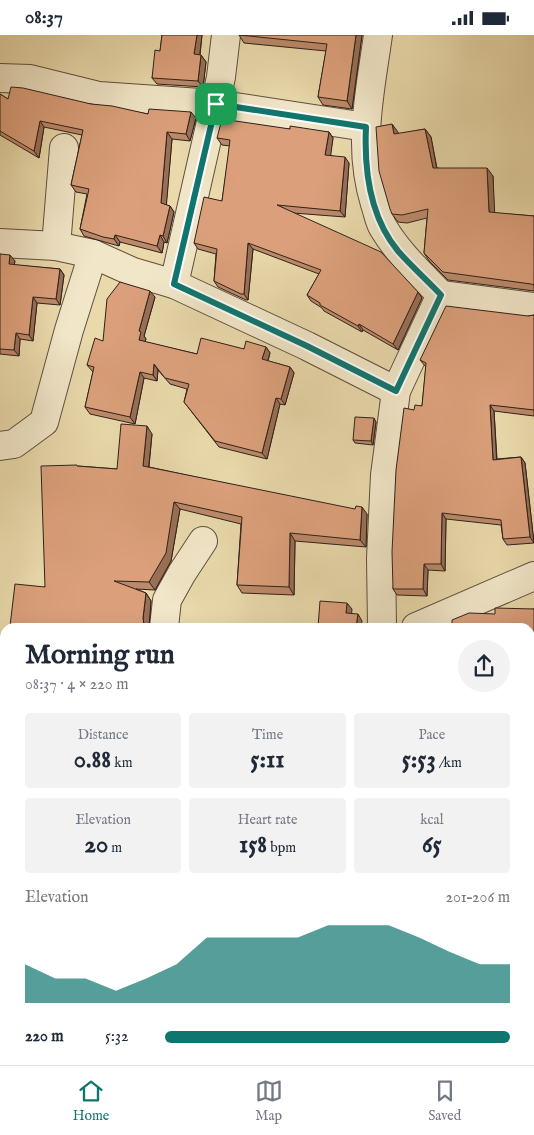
<!DOCTYPE html>
<meta charset="utf-8">
<style>
body{margin:0;font-family:"IM FELL English",serif;background:#f2f2f3;color:#1f2937;height:100vh;display:flex;flex-direction:column;font-size:19px;white-space:nowrap}
*{box-sizing:border-box;margin:0}
p{font-size:16px;color:#747a83}
.icon{flex:none;width:28px;height:28px;fill:none;stroke:currentColor;stroke-width:2;stroke-linecap:round;stroke-linejoin:round}
.map{position:relative;flex:1;overflow:hidden}
.panel{position:absolute;left:0px;top:588px;width:535px;height:442px;display:flex;flex-direction:column;background:#fff;border-radius:15px 15px 0 0;box-shadow:0 5px 20px #0002}
.panel>*{flex:none}
.pin{position:absolute;display:grid;place-items:center;width:42px;height:42px;color:#fff;margin:-21px;border-radius:10px;box-shadow:0 2px 8px #0006}
.round{display:grid;place-items:center;flex:none;width:52px;height:52px;border-radius:26px;background:#f2f2f3}
.summary{display:flex;align-items:center;justify-content:space-between;height:85px;padding:0 25px}
h1{font-size:28px;font-weight:700;line-height:38px}
.metrics{display:grid;grid-template-columns:repeat(3,1fr);gap:8px;height:85px;padding:5px 25px}
.metrics div{display:grid;align-content:center;border-radius:5px;background:#f2f2f3;text-align:center}
.metrics b{font-size:25px;font-weight:700}
.metrics small{font-size:14px;font-weight:400}
.metrics p{font-size:14px}
.chart{height:140px;padding:10px 25px}
.chart p{display:flex;justify-content:space-between}
.chart svg{width:100%;height:90px;margin-top:5px;fill:#0f766e;opacity:.7}
ul{padding:0 25px;list-style:none;font-size:16px}
li{display:grid;grid-template-columns:80px 60px 1fr;align-items:center;height:38px}
li i{height:12px;border-radius:6px;background:#0f766e}
.status{display:flex;justify-content:space-between;align-items:center;height:35px;padding:0 25px;background:#fff;direction:ltr}
.status svg{height:14px;fill:currentColor}
.dock{display:flex;justify-content:space-around;align-items:center;height:70px;border-top:1px solid #e0e1e3;background:#fff;font-size:14px;color:#747a83}
.dock a{display:grid;justify-items:center;gap:2px}
.dock .active{color:#0f766e}
.map>svg:first-child{display:block}
.lines{fill:none;stroke-linecap:round;stroke-linejoin:round}
.minor-casing{stroke:#5e4f3e;stroke-width:30}
.minor{stroke:#f1e6c8;stroke-width:28}
.wall{fill:#bc8a6a;stroke:#2f211a}
.shaded-wall{fill:#997056;stroke:#2f211a}
.building{fill:#dba07b;stroke:#2f211a}
.route-casing{stroke:#fff;stroke-width:10}
.route{stroke:#0f766e;stroke-width:6}
</style>
<div class="status"><b>08:37</b><svg viewBox="0 0 49 12"><path d="M0 12V9h3v3zM5 12V6h3v6zM10 12V3h3v9zM15 12V0h3v12zM26 1h20v11H26zM47 4h2v5h-2z"/></svg></div>
<div class="map">
<svg width="534" height="1030" viewBox="0 0 534 1030">
<rect width="100%" height="100%" fill="#e9d9ab"/>
<filter id="stains"><feTurbulence type="fractalNoise" baseFrequency=".004" numOctaves="4"/><feColorMatrix values="0 0 0 0 .2 0 0 0 0 .09 0 0 0 0 .02 0 0 0 .5 -.17"/></filter>
<radialGradient id="worn" r=".72"><stop offset=".6" stop-color="#630" stop-opacity="0"/><stop offset="1" stop-color="#630" stop-opacity=".3"/></radialGradient>
<g class="lines">
<defs>
<g id="minor">
<path d="M378,0C370,58 357,111 375,169C378,177 379,187 384,194C399,219 421,239 441,260"/>
<path d="M0,43L30,44L99,61L215,69L366,92"/>
<path d="M0,208L56,211L93,219L133,237L174,249L307,311L396,356"/>
<path d="M56,211L64,113"/>
<path d="M174,249L215,69L221,42L226,0"/>
<path d="M0,411L14,409L44,387L69,295L93,219"/>
<path d="M164,592L167,565L182,538L203,506"/>
<path d="M382,592L381,523L385,440L396,356L438,266L441,260L534,272"/>
<path d="M416,592L534,541"/>
<path d="M0,700L5,698"/>
<path d="M0,954L5,955"/>
<path d="M530,1004H534"/>
<path d="M250,1030L251,1025"/>
</g>
</defs>
<!-- minor casing -->
<use href="#minor" class="minor-casing"/>
<!-- minor -->
<use href="#minor" class="minor"/>
</g>
<!-- wall -->
<g class="wall">
<path d="M162,0H202L200,20H201L206,27L203,52L157,49L152,43L160,16Z"/>
<path d="M239,0H362L352,74L323,70L318,62L326,16L244,8Z"/>
<path d="M0,59L8,64L91,69L148,79L196,83L190,106L172,104L166,170L170,171L174,177L167,208L164,207L162,218L120,207L119,211L108,208L84,201L80,194L87,159L76,157L71,150L82,100L44,92L39,123L0,100Z"/>
<path d="M392,89L398,99L425,94L431,102L437,133L493,141L494,178L534,181V256L448,245L429,226L424,218L427,183L407,188L398,187L392,179Z"/>
<path d="M290,94L329,97L333,103L330,120L349,128L345,182L293,178L418,257L422,263L398,315L363,295L362,297L324,276L322,273L311,266L307,260L319,239L253,214L248,265H246L218,252L214,246L216,219L198,214L194,208L222,166L230,111L222,110L217,103Z"/>
<path d="M0,219L15,226L14,230L60,234L64,240L60,270L37,268L33,306L20,304L19,321L0,319Z"/>
<path d="M155,262L144,301L146,304L145,307L197,319L266,312L270,318L268,326L290,332L294,338L285,370L280,369L267,424L219,412L184,367L187,354L170,349L158,335L157,346L144,343L135,389L90,379L85,372L93,337L87,330L103,306Z"/>
<path d="M534,280V381L494,376L497,424L521,422L525,428L534,508L507,510L503,504L501,490L446,484L445,536L428,535L427,561L397,560L393,554L414,375L422,371L426,332L420,325L528,281Z"/>
<path d="M376,387L373,410L355,408L353,405Z"/>
<path d="M152,399L149,432L367,479L366,512L295,506L294,560L242,558L237,550L241,489L180,474L171,526L155,555L136,554L146,558L151,566L149,592H11L10,591L45,552L78,431L117,434Z"/>
<path d="M534,574V690L530,689V592L495,579Z"/>
</g>
<!-- shaded-wall -->
<g class="shaded-wall">
<path d="M197,0H202L199,26L194,19Z"/>
<path d="M356,0H362L352,74L347,66Z"/>
<path d="M201,20L206,27L203,52L198,46Z"/>
<path d="M191,77L196,83L190,106L186,99Z"/>
<path d="M40,86L44,92L39,123L34,116Z"/>
<path d="M392,89L398,97L400,107L394,99Z"/>
<path d="M425,94L431,102L438,141L433,133Z"/>
<path d="M167,97L172,104L166,175L161,168Z"/>
<path d="M329,97L333,103L330,126L325,120Z"/>
<path d="M345,122L349,128L345,182L340,176Z"/>
<path d="M487,133L493,141L495,185L489,177Z"/>
<path d="M170,171L174,177L167,208L163,201Z"/>
<path d="M115,200L120,207L119,211L114,204Z"/>
<path d="M160,200L164,207L162,218L157,211Z"/>
<path d="M248,208L253,214L248,265L244,259Z"/>
<path d="M10,220L15,226L13,235L9,229Z"/>
<path d="M60,234L64,240L60,270L56,264Z"/>
<path d="M150,256L155,262L144,301L146,304L143,312L139,305V296Z"/>
<path d="M418,257L422,263L398,315L393,309Z"/>
<path d="M33,262L37,268L33,306L29,300Z"/>
<path d="M359,289L363,295L362,297L358,291Z"/>
<path d="M16,298L20,304L19,321L14,315Z"/>
<path d="M266,312L270,318L266,331L262,324Z"/>
<path d="M154,329L158,335L157,346L153,340Z"/>
<path d="M290,332L294,338L285,370L281,364Z"/>
<path d="M140,337L144,343L135,389L130,382Z"/>
<path d="M276,363L280,369L267,424L262,418Z"/>
<path d="M490,370L494,376L497,431L493,425Z"/>
<path d="M374,383L376,387L373,410L371,406Z"/>
<path d="M147,391L152,399L148,438L143,431Z"/>
<path d="M521,422L525,428L534,508L530,502Z"/>
<path d="M174,467L180,474L171,526L155,555L149,547Z"/>
<path d="M362,472L367,479L366,512L360,505Z"/>
<path d="M442,478L446,484L445,536L441,529Z"/>
<path d="M290,498L295,506L294,560L289,552Z"/>
<path d="M424,529L428,535L427,561L423,554Z"/>
<path d="M146,558L151,566L149,592H146L144,590L143,583Z"/>
<path d="M347,568L352,574L351,585L346,578Z"/>
<path d="M358,579L362,586L361,592H356Z"/>
</g>
<!-- building -->
<g class="building">
<path d="M162,0H197L194,19L201,20L198,46L152,43L155,15L160,16Z"/>
<path d="M239,0H356L347,66L318,62L327,9Z"/>
<path d="M11,52L23,53L91,69L112,71L148,79L149,74L191,77L186,99L167,97L161,168L170,171L163,201L160,200L157,211L115,200L114,204L103,202L80,194L89,154L71,150L83,95L40,86L34,116L0,96V59L8,64Z"/>
<path d="M222,84L290,94V91L329,97L325,120L345,122L340,176L277,170L381,217L418,257L393,309L359,289L358,291L320,270V268L307,260L321,235L248,208L244,259H241L214,246L217,214L194,208L204,162L222,166L230,105L217,103Z"/>
<path d="M392,89L394,99L425,94L433,133H487L489,177L534,181V250L531,249L443,237L424,218L428,174L402,180L392,179L390,174L379,136L376,92Z"/>
<path d="M0,219L10,220L9,229L60,234L56,264L33,262L29,300L16,298L14,315L0,314Z"/>
<path d="M120,247L150,256L139,296L141,297L139,305L197,319L201,303L244,314L246,306L266,312L262,324L290,332L281,364L276,363L262,418L215,406L184,367L189,349L165,343L154,329L153,340L140,337L130,382L85,372L94,332L87,330L95,303L103,306L107,264Z"/>
<path d="M446,271L528,281L534,280V375L490,370L493,425L521,422L530,502L503,504L501,485L442,478L441,529H424L423,554H393L392,517L396,435L404,373L414,375L415,370L422,371L426,328L420,325Z"/>
<path d="M355,382L374,383L371,406L353,405Z"/>
<path d="M121,389L147,391L143,431L355,474L356,471L362,472L360,505L290,498L289,552L237,550L242,482L174,467L166,518L149,547L114,546L146,558L143,583L144,590L146,592H29L10,591L15,549L45,552L41,431L77,430V431L117,434Z"/>
<path d="M320,566L347,568L346,578L358,579L356,592H318Z"/>
<path d="M495,573L534,574V684H530V592H452V585L469,578L495,579Z"/>
</g>
<g class="lines">
<defs>
<path id="route" d="M216,69L366,92C364,134 370,182 398,216C411,231 427,245 441,260L396,356L307,311L174,249Z"/>
</defs>
<!-- route casing -->
<use href="#route" class="route-casing"/>
<!-- route -->
<use href="#route" class="route"/>
</g>
<rect width="100%" height="100%" filter="url(#stains)"/>
<rect width="100%" height="100%" fill="url(#worn)"/>
</svg>
<div class="pin" style="left:216px;top:69px;background:#1e9e55"><svg class="icon" aria-label="arrive" viewBox="0 0 24 24"><path d="M6 21V4h12l-3 4 3 4H6"/></svg></div>
<section class="panel">
<div class="summary"><div><h1>Morning run</h1><p>08:37 · 4 × 220 m</p></div><a class="round"><svg class="icon" aria-label="share" viewBox="0 0 24 24"><path d="M12 15V3M7 8l5-5 5 5M5 13v7h14v-7"/></svg></a></div>
<div class="metrics">
<div><p>Distance</p><b>0.88<small> km</small></b></div>
<div><p>Time</p><b>5:11</b></div>
<div><p>Pace</p><b>5:53<small> /km</small></b></div>
</div>
<div class="metrics">
<div><p>Elevation</p><b>20<small> m</small></b></div>
<div><p>Heart rate</p><b>158<small> bpm</small></b></div>
<div><p>kcal</p><b>65</b></div>
</div>
<div class="chart"><p><span>Elevation</span>201–206 m</p>
<svg viewBox="0 0 160 44" preserveAspectRatio="none"><path d="M0 44V25L10 32L20 32L30 38L40 32L50 25L60 12L70 12L80 12L90 12L100 6L110 6L120 6L130 12L140 19L150 25L160 25V44z"/></svg>
</div>
<ul>
<li><b>220 m</b>5:32<i style="width:100%"></i></li>
</ul>
</section>
</div>
<nav class="dock">
<a class="active"><svg class="icon" aria-label="home" viewBox="0 0 24 24"><path d="M3 11l9-7 9 7M6 9v11h12V9"/></svg>Home</a>
<a><svg class="icon" aria-label="map" viewBox="0 0 24 24"><path d="M3 6l6-2 6 2 6-2v14l-6 2-6-2-6 2zM9 4v14M15 6v14"/></svg>Map</a>
<a><svg class="icon" aria-label="saved" viewBox="0 0 24 24"><path d="M7 4h10v16l-5-4-5 4z"/></svg>Saved</a>
</nav>
